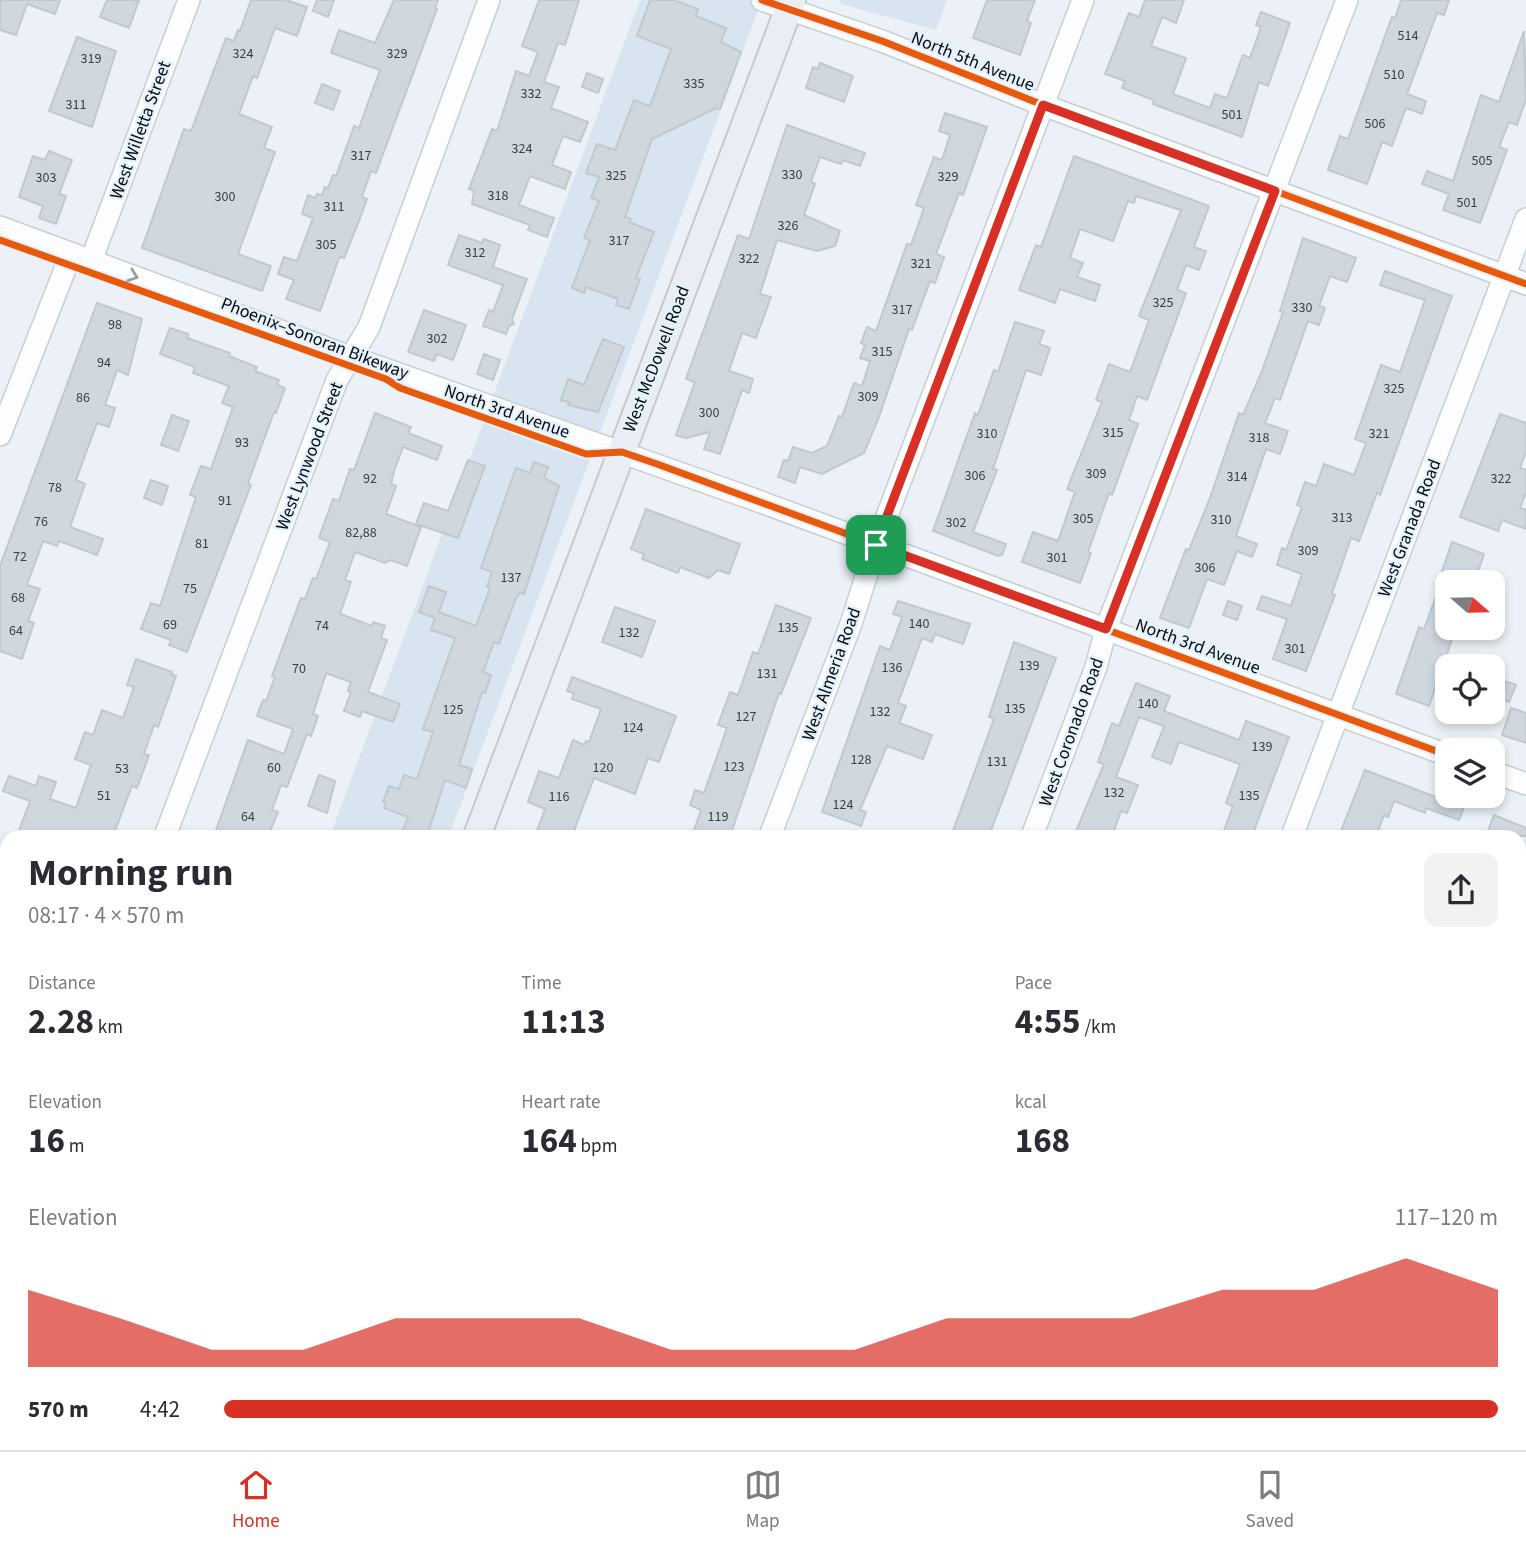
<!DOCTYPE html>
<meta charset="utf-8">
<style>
body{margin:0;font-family:"Source Sans 3",sans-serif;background:#f2f2f3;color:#2b2b33;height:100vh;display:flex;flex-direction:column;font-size:26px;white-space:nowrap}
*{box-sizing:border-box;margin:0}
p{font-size:23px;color:#7c7c81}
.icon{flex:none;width:38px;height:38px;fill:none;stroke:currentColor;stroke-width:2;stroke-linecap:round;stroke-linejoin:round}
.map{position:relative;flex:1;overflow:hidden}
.panel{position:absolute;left:0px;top:830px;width:1526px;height:621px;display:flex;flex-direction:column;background:#fff;border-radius:21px 21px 0 0;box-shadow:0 4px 10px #0003}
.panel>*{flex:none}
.needle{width:46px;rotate:110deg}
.fabs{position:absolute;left:1435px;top:570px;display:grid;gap:14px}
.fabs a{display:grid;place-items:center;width:70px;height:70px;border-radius:14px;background:#fff;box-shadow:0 4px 10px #0003;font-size:35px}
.pin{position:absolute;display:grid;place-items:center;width:60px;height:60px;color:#fff;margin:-30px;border-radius:14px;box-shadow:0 4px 10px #0006}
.round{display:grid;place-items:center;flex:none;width:74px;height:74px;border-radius:14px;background:#f2f2f3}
.overview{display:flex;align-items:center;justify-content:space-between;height:119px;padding:0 28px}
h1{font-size:38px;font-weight:700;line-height:52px}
.figures{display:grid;grid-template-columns:repeat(3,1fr);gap:10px;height:119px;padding:7px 28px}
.figures div{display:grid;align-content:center}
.figures b{font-size:35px;font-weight:700}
.figures small{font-size:19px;font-weight:400}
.figures p{font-size:19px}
.chart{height:196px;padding:14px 28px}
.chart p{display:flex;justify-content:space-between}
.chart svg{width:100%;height:126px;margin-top:7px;fill:#d93025;opacity:.7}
ul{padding:0 28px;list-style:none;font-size:23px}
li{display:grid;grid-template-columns:112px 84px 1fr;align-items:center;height:52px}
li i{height:18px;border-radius:9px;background:#d93025}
.tabs{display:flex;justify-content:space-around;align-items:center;height:98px;border-top:2px solid #e1e1e2;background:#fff;font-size:19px;color:#7c7c81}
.tabs a{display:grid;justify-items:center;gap:4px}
.tabs .current{color:#d93025}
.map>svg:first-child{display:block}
.built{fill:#d8e5f1}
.building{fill:#d0d7de;stroke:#c1c8ce;stroke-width:2}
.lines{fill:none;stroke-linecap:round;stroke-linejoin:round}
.minor-casing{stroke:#c7ced5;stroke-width:24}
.major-casing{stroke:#c6cacd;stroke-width:30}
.minor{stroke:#fcfdfe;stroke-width:21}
.major{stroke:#e8eef3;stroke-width:26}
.tram{stroke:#bec0c2;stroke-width:2}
.cycleway-casing{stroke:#e7f1fa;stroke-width:11}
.cycleway{stroke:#e8590c;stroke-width:7}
.oneway{stroke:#9a9da1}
.route-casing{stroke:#fff;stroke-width:14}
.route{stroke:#d93025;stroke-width:9}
.labels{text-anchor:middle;stroke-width:5;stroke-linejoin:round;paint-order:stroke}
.number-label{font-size:14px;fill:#384047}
.street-label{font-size:18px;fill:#060d15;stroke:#e7f1fa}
</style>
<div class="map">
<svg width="1526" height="1450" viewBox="0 0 1526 1450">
<rect width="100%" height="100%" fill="#ebf1f6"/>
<!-- built -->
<g class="built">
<path d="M640,0H762L449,836H330Z"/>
<path d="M838,0H947L936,30L841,4Z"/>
<path d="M0,994L7,997V1225L0,1245Z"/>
<path d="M1519,1366L1526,1368V1450H1476L1478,1444H1519Z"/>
<path d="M655,1444H1337L1335,1450H653Z"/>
</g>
<!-- building -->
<g class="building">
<path d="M0,0H60L55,14L27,4L16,35L0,30Z"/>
<path d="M107,0H139L129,28L100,17Z"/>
<path d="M251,0H286L307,7L297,36L275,28L257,78L253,76L239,114L272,127L264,148L275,152L238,254L271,266L262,291L142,248L184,129L191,131L226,38L234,41L238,30L240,31Z"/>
<path d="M317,0H334L328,17L313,11Z"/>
<path d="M394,0H438L435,8L437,9L376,173L371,171L362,197L367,199L359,221L344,258L340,257L338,261L320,311L286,299L294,280L278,274L284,257L297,261L313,218L302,214L308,195L315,198L317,194L322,195L325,187L328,188L333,175L336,176L354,126L359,128L380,70L331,53L339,30L375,43Z"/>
<path d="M539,0H579L565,45L558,43L544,82L559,87L551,108L588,122L580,142L563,136L552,165L571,172L565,189L530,176L519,205L554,218L547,237L528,230L530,225L472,204L474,191L469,189L492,129L497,131L516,71L529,76L538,52L522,46Z"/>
<path d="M650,0H673L698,9L696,16L726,28L721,42L741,52L720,109L716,108L652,139L625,217L631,219L629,222L654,232L636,278L640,279L629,309L616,305L618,299L613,297L586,287L584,293L572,288L590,240L584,238L599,201L591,198L599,177L586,173L597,144L615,150L634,100L650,106L671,49L637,36Z"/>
<path d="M987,0H1035L1027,21L1031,23L1020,55L973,38Z"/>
<path d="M1145,0H1184L1176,23L1162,17L1151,46L1186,58L1173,94L1210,108L1215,94L1227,98L1243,55L1250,58L1261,27L1256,25L1261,12L1290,23L1268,86L1259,82L1242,137L1153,104L1154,100L1122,88L1125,81L1105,74L1129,13L1139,17Z"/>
<path d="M1401,0H1449L1444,15L1437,13L1407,94L1426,101L1422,114L1406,108L1392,146L1382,142L1367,184L1328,170L1340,136L1348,139L1392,17L1395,18Z"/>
<path d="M1524,31L1526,99L1517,125L1509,122L1499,147L1507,150L1480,223L1443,210L1449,194L1422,184L1427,171L1453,181L1481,95L1499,102Z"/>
<path d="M77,37L116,51L92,127L49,111Z"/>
<path d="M820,63L853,76L844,102L806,88L813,67L818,69Z"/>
<path d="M587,73L603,79L598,93L582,87Z"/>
<path d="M322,84L340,91L333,110L315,103Z"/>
<path d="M945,113L987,127L963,195L959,193L936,254L944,257L935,283L930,281L912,330L909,329L879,417L864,453L822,474L800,467L795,483L778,477L784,460L788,461L793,447L812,453L827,446L839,416L842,417L854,383L862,386L870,361L860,358L865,345L861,343L867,327L876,331L907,244L911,245L924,208L916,205L934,157L942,160L950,135L939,131Z"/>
<path d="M787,125L865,153L860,166L843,160L841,164L820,157L811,182L815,184L804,215L840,231L835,246L817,251L777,240L760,294L771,297L756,338L742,333L729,371L753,379L749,393L742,390L720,454L704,449L710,432L686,438L676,435L695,382L686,379L738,235L749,239Z"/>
<path d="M49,151L72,160L59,194L66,196L56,224L39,218L43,206L19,197L33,156L45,160Z"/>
<path d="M1074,156L1209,206L1194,247L1206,251L1199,270L1186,265L1177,290L1186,293L1147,400L1137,396L1129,420L1138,424L1112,495L1109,493L1088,552L1091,553L1080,583L1022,562L1033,532L1058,541L1075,492L1067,489L1102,402L1096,400L1109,364L1130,372L1149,320L1139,316L1181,210L1136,196L1134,203L1128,201L1113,241L1080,229L1070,258L1083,263L1077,277L1100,285L1095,301L1060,289L1055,303L1019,290L1036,245L1041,247Z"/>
<path d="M459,235L482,243L484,239L500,245L493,267L527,279L512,319L514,324L509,326L506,334L483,326L489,310L493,312L503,285L448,265Z"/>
<path d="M1303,238L1356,258L1347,282L1330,276L1319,306L1325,308L1319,325L1308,321L1280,400L1275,398L1265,423L1288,431L1280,454L1266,449L1236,536L1257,544L1252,557L1237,551L1224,585L1207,579L1189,628L1160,618L1186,549L1189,550L1210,498L1239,413L1243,415L1262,371L1283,312L1280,311Z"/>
<path d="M1385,271L1452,296L1380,495L1377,493L1359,541L1351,538L1332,593L1335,595L1306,671L1273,659L1287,619L1257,609L1262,596L1291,606L1302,574L1277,565L1282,548L1286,550L1302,507L1297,505L1305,482L1316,486L1324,464L1354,475L1366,443L1355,439L1381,365L1400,372L1425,300L1380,285Z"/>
<path d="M97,303L142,319L128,375L117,370L105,405L115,408L109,427L97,423L76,480L85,484L70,527L103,539L97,555L59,541L57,546L43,541L27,585L40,589L28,621L34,623L22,659L0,651V566Z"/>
<path d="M424,310L466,325L453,360L437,354L434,361L408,352Z"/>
<path d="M1015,322L1044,331L1039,344L1050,348L1041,375L1026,370L993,469L997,470L973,532L1006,544L1002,555L998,556L933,531L975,413L978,415L994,370L998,372Z"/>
<path d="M170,328L188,334L187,338L230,353L229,356L257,367L255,371L279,380L277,385L285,388L276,413L274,412L248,483L251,485L187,652L169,645L171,640L141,629L151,603L160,606L196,497L190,495L201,466L211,469L233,407L222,403L229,386L193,373L195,367L160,354Z"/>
<path d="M603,339L624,347L598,412L568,405L569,402L561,400L568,379L584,385Z"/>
<path d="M484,354L500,360L493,380L477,374Z"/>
<path d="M375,413L411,427L408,433L442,446L437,460L403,447L394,471L391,484L396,486L386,514L421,527L407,566L391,560L385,563L355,552L345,580L351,582L340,614L372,626L373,622L385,626L381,638L387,640L368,692L400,704L393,722L362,711L360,717L344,711L351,692L348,691L351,682L326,673L313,714L318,716L311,736L307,734L287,787L281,785L272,810L278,812L268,836H214L248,740L284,754L293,729L257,716L263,700L266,701L275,677L272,676L301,598L305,599L313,578L316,579L330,542L319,538L333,499L339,501L350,469L354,470Z"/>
<path d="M1500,414L1526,423V451L1520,468L1526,470V492L1520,508L1526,510V529L1502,520L1498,531L1460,517Z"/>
<path d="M172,415L189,421L178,451L161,445Z"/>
<path d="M468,460L485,466L458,538L416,524L424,503L448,511Z"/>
<path d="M534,462L548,467L544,478L559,486L524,594L520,593L516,598L499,644L494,642L483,672L491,675L485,693L482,692L459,765L472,769L466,788L445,780L427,836H401L408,817L384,808L386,803L383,802L389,786L399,789L404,775L417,779L433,732L423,729L455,638L431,630L435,618L419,612L429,586L446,592L439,612L476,626L490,588L487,587L492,572L481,568L507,493L516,468L530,473Z"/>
<path d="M151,480L168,486L162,505L144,498Z"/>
<path d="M646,509L740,544L729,574L718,570L709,578L680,567L678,573L642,559L644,554L631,549Z"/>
<path d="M1452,542L1484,554L1474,583L1447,573V637L1452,639L1429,706L1396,694L1419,627L1424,629L1445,572L1442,571Z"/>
<path d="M898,601L970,624L963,644L935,634L932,642L922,638L898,703L906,706L899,723L932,735L923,759L887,746L860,810L866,812L861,826L822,812L880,646L890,650L902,617L893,614Z"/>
<path d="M1228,601L1242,606L1237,620L1223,615Z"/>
<path d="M776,605L811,618L781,694L779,693L730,836H692L701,810L690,805L695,790L704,793L727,728L718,725L730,692L738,695L753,652L758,654Z"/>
<path d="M615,607L655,621L642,657L602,642Z"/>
<path d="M1014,642L1056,658L989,836H951L994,719L989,717Z"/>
<path d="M136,659L172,672L171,674L176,676L158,727L154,725L144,754L149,755L137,788L132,786L113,836H17L30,801L3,791L9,776L36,786L39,776L56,782L50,799L76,808L91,765L75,759L85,732L93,735L102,710L123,718L134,687L127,685Z"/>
<path d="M572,677L676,716L659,762L648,758L635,794L594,778L572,836H535L545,809L528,802L539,771L559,778L573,740L584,745L586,741L589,742L601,709L572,699L574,693L567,691Z"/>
<path d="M1496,678L1516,685L1509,702L1493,696Z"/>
<path d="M1136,683L1170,696L1164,711L1239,740L1246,721L1289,737L1252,836H1222L1233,806L1226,803L1240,764L1179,742L1171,764L1152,757L1164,726L1139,717L1116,777L1138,785L1127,813L1121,811L1112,836H1074L1104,764L1098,762L1112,723L1119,726Z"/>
<path d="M1511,708L1526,713V743L1502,735Z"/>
<path d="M1365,770L1446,801L1451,796L1466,802L1459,820L1426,808L1425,813L1394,801L1388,817L1384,815L1376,836H1339Z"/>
<path d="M319,775L335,781L327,813L308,806Z"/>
<path d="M1494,815L1526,828V836H1486Z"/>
</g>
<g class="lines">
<defs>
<g id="minor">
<path d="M762,0L882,41L1043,105L1526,284"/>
<path d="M0,227L351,357L750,498L1447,755"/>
<path d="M91,261L189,0"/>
<path d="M0,435L71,254"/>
<path d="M1493,772L1526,784"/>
<path d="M165,836L337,380L369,327L489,0"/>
<path d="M770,836L851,624L876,545L1083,0"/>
<path d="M1032,836L1096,667L1106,629L1347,0"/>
<path d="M1292,836L1526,219"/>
<path d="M1519,1011L1526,993"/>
<path d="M0,1276L7,1259"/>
<path d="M1519,1366L1526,1368"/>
<path d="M944,1450L946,1444"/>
<path d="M1347,1450L1350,1444"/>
</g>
<g id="major">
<path d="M477,836L792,0"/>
<path d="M0,1307L7,1309"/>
<path d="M0,1357L7,1359"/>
<path d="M247,1444L263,1450"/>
<path d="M424,1444L441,1450"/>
</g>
</defs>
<!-- minor casing -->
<use href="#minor" class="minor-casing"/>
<!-- major casing -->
<use href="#major" class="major-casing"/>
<!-- minor -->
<use href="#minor" class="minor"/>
<!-- major -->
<use href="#major" class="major"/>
<!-- tram -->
<g class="tram">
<path d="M0,1315L7,1317"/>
<path d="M0,1336L7,1338"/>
<path d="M304,1444L321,1450"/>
<path d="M344,1444L360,1450"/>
</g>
<defs>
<g id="cycleway">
<path d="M762,0L882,41L1043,105L1526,284"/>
<path d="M0,240L386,379L400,388L586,454L622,452L657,464L1447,755"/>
</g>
</defs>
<!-- cycleway casing -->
<use href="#cycleway" class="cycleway-casing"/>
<!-- cycleway -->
<use href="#cycleway" class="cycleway"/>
</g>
<!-- one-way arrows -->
<defs><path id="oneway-chevron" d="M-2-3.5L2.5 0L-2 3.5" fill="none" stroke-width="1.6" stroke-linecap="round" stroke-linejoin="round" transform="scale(1.75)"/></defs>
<use class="oneway" href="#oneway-chevron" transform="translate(133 276) rotate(20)"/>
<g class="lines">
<defs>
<path id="route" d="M1043,105L1275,191L1106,629L876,545Z"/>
</defs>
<!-- route casing -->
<use href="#route" class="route-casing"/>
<!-- route -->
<use href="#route" class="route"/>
</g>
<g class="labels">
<!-- number labels -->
<g class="number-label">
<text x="1408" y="40">514</text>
<text x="243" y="58">324</text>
<text x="397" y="58">329</text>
<text x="91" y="63">319</text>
<text x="1394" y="79">510</text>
<text x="694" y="88">335</text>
<text x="531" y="98">332</text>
<text x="76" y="109">311</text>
<text x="1232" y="119">501</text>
<text x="1375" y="128">506</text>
<text x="522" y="153">324</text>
<text x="361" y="160">317</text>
<text x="1482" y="165">505</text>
<text x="792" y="179">330</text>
<text x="616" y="180">325</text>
<text x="948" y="181">329</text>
<text x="46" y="182">303</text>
<text x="498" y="200">318</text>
<text x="225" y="201">300</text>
<text x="1467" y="207">501</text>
<text x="334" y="211">311</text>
<text x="788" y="230">326</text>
<text x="619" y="245">317</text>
<text x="326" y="249">305</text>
<text x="475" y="257">312</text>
<text x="749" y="263">322</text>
<text x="921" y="268">321</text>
<text x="1163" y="307">325</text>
<text x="1302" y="312">330</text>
<text x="902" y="314">317</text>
<text x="115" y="329">98</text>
<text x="437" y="343">302</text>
<text x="882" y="356">315</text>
<text x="104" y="367">94</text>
<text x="1394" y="393">325</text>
<text x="868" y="401">309</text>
<text x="83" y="402">86</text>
<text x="709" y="417">300</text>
<text x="1113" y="437">315</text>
<text x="987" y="438">310</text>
<text x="1379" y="438">321</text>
<text x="1259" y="442">318</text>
<text x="242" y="447">93</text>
<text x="1096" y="478">309</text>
<text x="975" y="480">306</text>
<text x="1237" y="481">314</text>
<text x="370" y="483">92</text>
<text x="1501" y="483">322</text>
<text x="55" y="492">78</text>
<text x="225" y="505">91</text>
<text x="1342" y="522">313</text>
<text x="1083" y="523">305</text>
<text x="1221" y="524">310</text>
<text x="41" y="526">76</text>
<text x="956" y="527">302</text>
<text x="361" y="537">82,88</text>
<text x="202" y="548">81</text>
<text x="1308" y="555">309</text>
<text x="20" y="561">72</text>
<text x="1057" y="562">301</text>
<text x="1205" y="572">306</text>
<text x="511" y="582">137</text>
<text x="190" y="593">75</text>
<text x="18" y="602">68</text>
<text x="919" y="628">140</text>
<text x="170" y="629">69</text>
<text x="322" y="630">74</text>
<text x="788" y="632">135</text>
<text x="16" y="635">64</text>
<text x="629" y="637">132</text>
<text x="1295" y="653">301</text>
<text x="1029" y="670">139</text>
<text x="892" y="672">136</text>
<text x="299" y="673">70</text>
<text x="767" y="678">131</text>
<text x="1148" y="708">140</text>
<text x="1015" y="713">135</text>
<text x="453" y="714">125</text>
<text x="880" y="716">132</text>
<text x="746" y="721">127</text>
<text x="633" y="732">124</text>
<text x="1262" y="751">139</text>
<text x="861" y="764">128</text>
<text x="997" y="766">131</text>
<text x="734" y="771">123</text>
<text x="274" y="772">60</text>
<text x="603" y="772">120</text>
<text x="122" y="773">53</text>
<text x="1114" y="797">132</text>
<text x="104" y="800">51</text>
<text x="1249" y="800">135</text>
<text x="559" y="801">116</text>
<text x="843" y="809">124</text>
<text x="248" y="821">64</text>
<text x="718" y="821">119</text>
</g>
<!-- street labels -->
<g class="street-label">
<text transform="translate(973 61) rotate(22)" y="6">North 5th Avenue</text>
<text transform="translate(140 130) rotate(-70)" y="6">West Willetta Street</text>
<text transform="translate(315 338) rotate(21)" y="6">Phoenix–Sonoran Bikeway</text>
<text transform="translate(656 359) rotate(-69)" y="6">West McDowell Road</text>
<text transform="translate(507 411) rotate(19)" y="6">North 3rd Avenue</text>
<text transform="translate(309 456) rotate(-69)" y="6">West Lynwood Street</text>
<text transform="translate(1409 528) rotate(-69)" y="6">West Granada Road</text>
<text transform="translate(1198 646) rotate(20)" y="6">North 3rd Avenue</text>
<text transform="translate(831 674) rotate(-70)" y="6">West Almeria Road</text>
<text transform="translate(1071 732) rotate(-70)" y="6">West Coronado Road</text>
</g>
</g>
</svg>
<div class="fabs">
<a><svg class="needle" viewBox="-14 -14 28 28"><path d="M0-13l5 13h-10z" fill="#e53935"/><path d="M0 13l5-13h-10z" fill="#7c7c81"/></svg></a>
<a><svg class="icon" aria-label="locate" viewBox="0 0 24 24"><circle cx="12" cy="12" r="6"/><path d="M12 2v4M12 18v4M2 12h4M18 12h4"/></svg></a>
<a><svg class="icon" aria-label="layers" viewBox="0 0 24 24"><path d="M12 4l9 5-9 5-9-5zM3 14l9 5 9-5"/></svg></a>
</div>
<div class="pin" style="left:876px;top:545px;background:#1e9e55"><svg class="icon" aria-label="arrive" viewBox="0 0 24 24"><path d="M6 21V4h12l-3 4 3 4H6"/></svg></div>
<section class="panel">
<div class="overview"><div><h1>Morning run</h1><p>08:17 · 4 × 570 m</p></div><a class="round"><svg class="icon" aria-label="share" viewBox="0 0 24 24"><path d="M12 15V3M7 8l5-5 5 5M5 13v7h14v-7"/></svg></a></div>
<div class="figures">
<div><p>Distance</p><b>2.28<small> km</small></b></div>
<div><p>Time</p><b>11:13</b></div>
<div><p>Pace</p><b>4:55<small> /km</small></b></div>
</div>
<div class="figures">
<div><p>Elevation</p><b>16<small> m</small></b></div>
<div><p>Heart rate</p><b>164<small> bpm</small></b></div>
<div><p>kcal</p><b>168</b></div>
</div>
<div class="chart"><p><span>Elevation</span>117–120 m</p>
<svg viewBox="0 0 160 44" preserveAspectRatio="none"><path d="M0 44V17L10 27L20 38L30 38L40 27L50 27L60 27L70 38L80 38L90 38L100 27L110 27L120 27L130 17L140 17L150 6L160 17V44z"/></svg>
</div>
<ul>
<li><b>570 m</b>4:42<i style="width:100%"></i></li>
</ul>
</section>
</div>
<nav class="tabs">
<a class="current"><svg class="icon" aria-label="home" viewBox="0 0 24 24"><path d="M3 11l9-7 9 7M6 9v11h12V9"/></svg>Home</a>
<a><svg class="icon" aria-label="map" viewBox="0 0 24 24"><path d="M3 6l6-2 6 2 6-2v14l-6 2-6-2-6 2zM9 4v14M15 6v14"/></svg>Map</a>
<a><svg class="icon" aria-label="saved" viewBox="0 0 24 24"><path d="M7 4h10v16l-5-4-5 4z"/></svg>Saved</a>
</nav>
